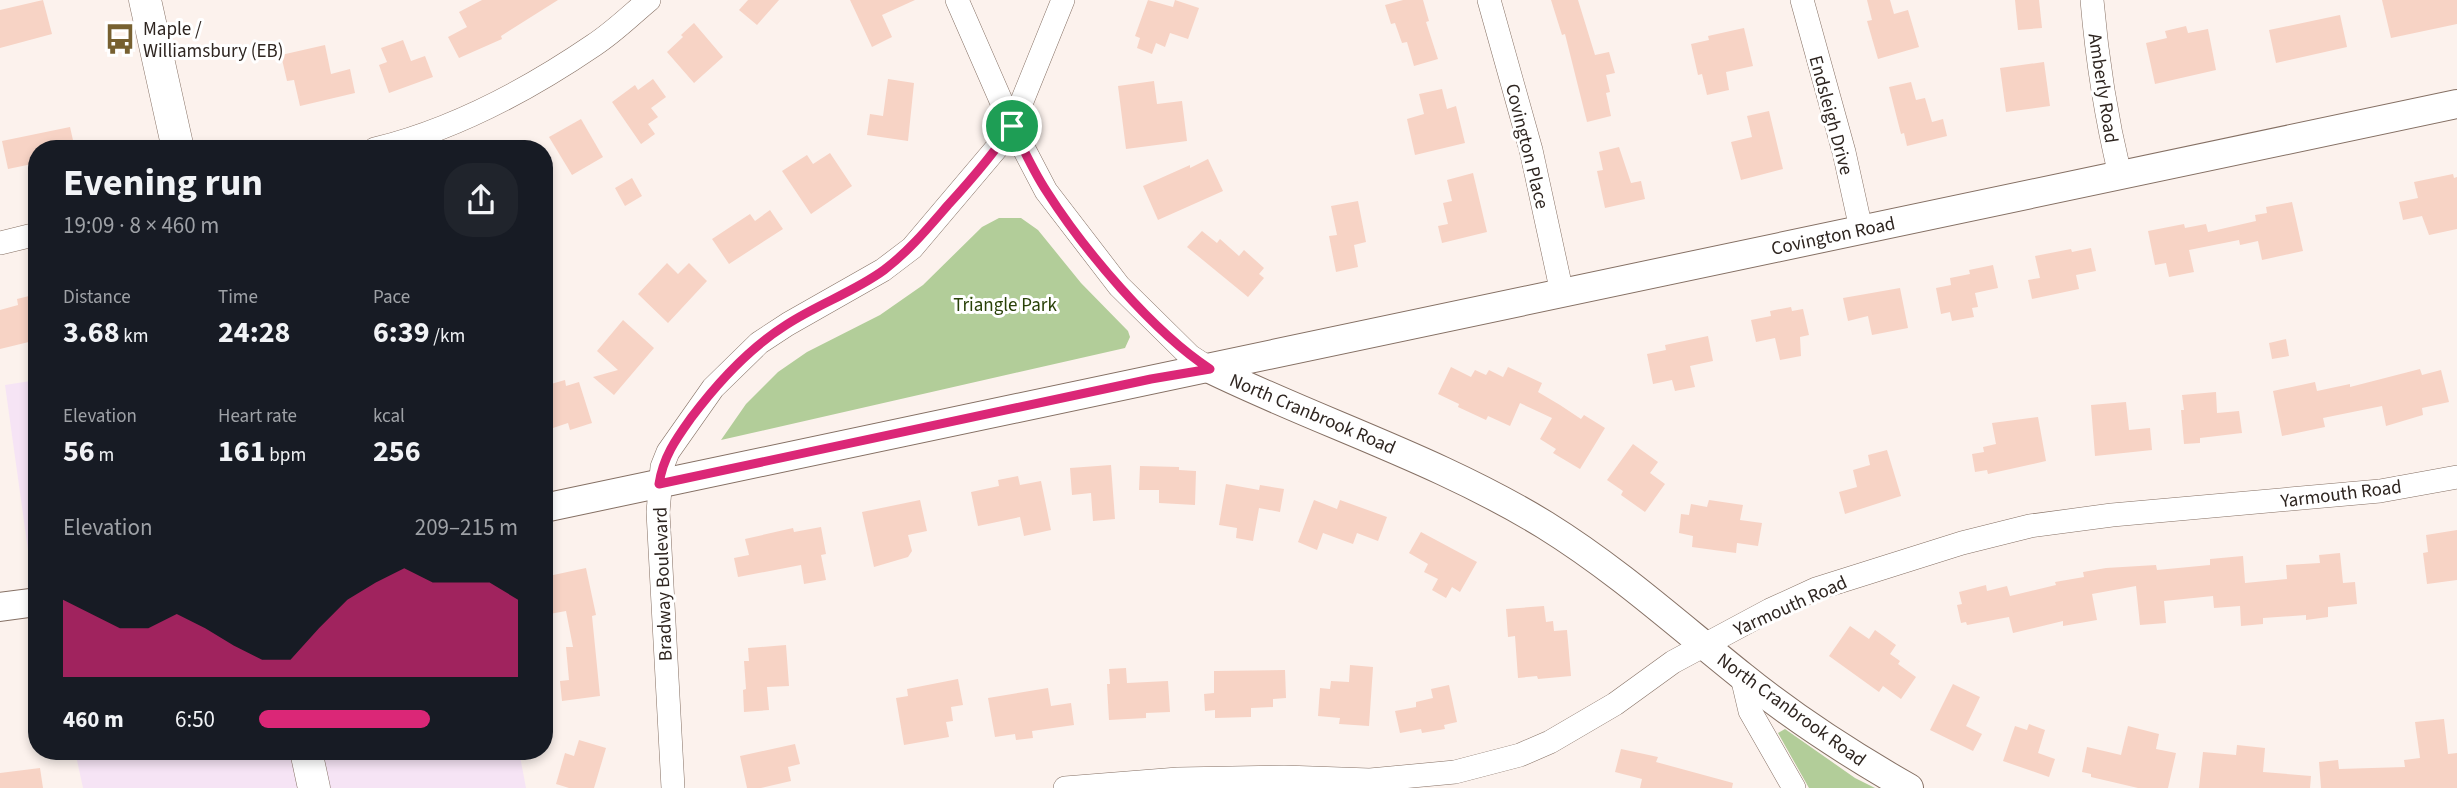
<!DOCTYPE html>
<meta charset="utf-8">
<style>
body{margin:0;font-family:"Source Sans 3",sans-serif;background:#20242c;color:#f1f3f6;height:100vh;display:flex;flex-direction:column;font-size:26px;white-space:nowrap}
*{box-sizing:border-box;margin:0}
p{font-size:23px;color:#9ea1a6}
.icon{flex:none;width:38px;height:38px;fill:none;stroke:currentColor;stroke-width:2;stroke-linecap:round;stroke-linejoin:round}
.map{position:relative;flex:1;overflow:hidden}
.sheet{position:absolute;left:28px;top:140px;width:525px;height:620px;display:flex;flex-direction:column;background:#171b24;border-radius:28px;box-shadow:0 4px 10px #0003}
.sheet>*{flex:none}
.pin{position:absolute;display:grid;place-items:center;width:60px;height:60px;color:#fff;margin:-30px;border:4px solid #fff;border-radius:50%;box-shadow:0 2px 7px #0007}
.round{display:grid;place-items:center;flex:none;width:74px;height:74px;border-radius:28px;background:#20242c}
.overview{display:flex;align-items:center;justify-content:space-between;height:119px;padding:0 35px}
h1{font-size:38px;font-weight:700;line-height:52px}
.stats{display:grid;grid-template-columns:repeat(3,1fr);gap:10px;height:119px;padding:7px 35px}
.stats div{display:grid;align-content:center}
.stats b{font-size:30px;font-weight:700}
.stats small{font-size:19px;font-weight:400}
.stats p{font-size:19px}
.chart{height:196px;padding:14px 35px}
.chart p{display:flex;justify-content:space-between}
.chart svg{width:100%;height:126px;margin-top:7px;fill:#db2777;opacity:.7}
ul{padding:0 35px;list-style:none;font-size:23px}
li{display:grid;grid-template-columns:112px 84px 1fr;align-items:center;height:52px}
li i{height:18px;border-radius:9px;background:#db2777}
.map>svg:first-child{display:block}
.commercial{fill:#f6e4f5}
.green{fill:#b2cd99}
.building{fill:#f7d3c5}
.lines{fill:none;stroke-linecap:round;stroke-linejoin:round}
.minor-casing{stroke:#857064;stroke-width:24}
.tertiary-casing{stroke:#857064;stroke-width:30}
.secondary-casing{stroke:#857064;stroke-width:33}
.minor{stroke:#fff;stroke-width:23}
.tertiary{stroke:#fff;stroke-width:28}
.secondary{stroke:#fff;stroke-width:32}
.route-casing{stroke:#fff;stroke-width:14}
.route{stroke:#db2777;stroke-width:9}
.labels{text-anchor:middle;stroke-width:6;stroke-linejoin:round;paint-order:stroke}
.poi-label{font-size:19px;fill:#2e2520;stroke:#fff;text-anchor:start}
.street-label{font-size:19px;fill:#2e2520;stroke:#fff}
.park-label{font-size:19px;fill:#294108;stroke:#fff}
</style>
<div class="map">
<svg width="2457" height="788" viewBox="0 0 2457 788">
<rect width="100%" height="100%" fill="#fcf2ed"/>
<!-- commercial -->
<g class="commercial">
<path d="M37,380V586H33L5,385Z"/>
<path d="M75,751H519L526,788H83Z"/>
</g>
<!-- green -->
<g class="green">
<path d="M999,218H1021L1038,230L1081,283L1128,331L1130,337L1125,348L721,440L746,404L778,372L807,352L880,315L923,285L982,227Z"/>
<path d="M1785,729L1855,778L1875,788H1809L1778,733Z"/>
</g>
<!-- building -->
<g class="building">
<path d="M43,0L52,34L0,48V10Z"/>
<path d="M482,0H558L501,36L502,39L459,58L448,37L467,27L459,12Z"/>
<path d="M748,0H779L757,25L739,10Z"/>
<path d="M850,0H915L882,15L892,37L872,47Z"/>
<path d="M1148,0L1173,7L1175,0L1199,8L1188,39L1170,33L1165,47L1156,43L1152,54L1137,48L1140,38L1135,36Z"/>
<path d="M1403,0H1423L1429,21L1426,22L1438,59L1414,66L1407,42L1402,43L1395,23L1391,24L1385,5Z"/>
<path d="M1551,0H1578L1595,55L1609,52L1615,73L1606,75L1610,92L1606,93L1611,116L1587,122L1565,34L1562,35Z"/>
<path d="M1867,0H1890L1894,14L1908,10L1919,47L1878,59L1867,21L1872,20Z"/>
<path d="M2015,0H2039L2042,28L2018,30Z"/>
<path d="M2382,0H2457V24L2391,38Z"/>
<path d="M2340,15L2347,47L2276,63L2269,30Z"/>
<path d="M694,23L723,57L694,83L667,52L683,37L681,35Z"/>
<path d="M2186,26L2188,33L2208,29L2216,70L2155,84L2146,43L2167,38L2165,31Z"/>
<path d="M1744,28L1753,66L1726,72L1729,90L1707,95L1702,74L1698,75L1691,44L1709,40L1708,36Z"/>
<path d="M403,40L411,61L425,56L433,77L389,93L379,65L387,62L381,48Z"/>
<path d="M325,45L331,74L350,69L355,93L300,106L294,80L287,81L281,55Z"/>
<path d="M2044,62L2050,106L2006,112L2000,68Z"/>
<path d="M653,79L666,97L651,108L658,117L648,124L655,134L641,144L612,102L635,85L638,90Z"/>
<path d="M888,79L914,83L908,141L867,135L870,114L883,116Z"/>
<path d="M1154,81L1157,104L1182,101L1187,141L1126,149L1118,86Z"/>
<path d="M1911,82L1916,100L1925,98L1932,122L1943,119L1947,136L1907,146L1904,133L1901,134L1889,87Z"/>
<path d="M1442,89L1447,109L1456,106L1465,143L1415,155L1407,119L1424,114L1419,94Z"/>
<path d="M1769,111L1783,169L1741,180L1731,142L1752,137L1747,116Z"/>
<path d="M581,119L603,157L572,175L549,137Z"/>
<path d="M70,127L75,149H37V163L8,169L2,141Z"/>
<path d="M1619,147L1631,183L1641,181L1645,199L1605,208L1597,171L1603,170L1599,152Z"/>
<path d="M830,153L852,186L811,214L782,171L807,155L813,164Z"/>
<path d="M1208,159L1223,191L1158,220L1143,186L1190,165V168Z"/>
<path d="M1473,173L1487,232L1442,243L1438,226L1448,224L1443,203L1452,201L1447,180Z"/>
<path d="M2453,174L2454,178L2457,177V229L2429,235L2422,216L2403,220L2399,202L2418,198L2414,182Z"/>
<path d="M632,178L642,196L625,206L615,188Z"/>
<path d="M1358,201L1366,242L1354,245L1358,267L1336,272L1329,236L1337,235L1331,206Z"/>
<path d="M2292,202L2303,251L2262,260L2258,241L2240,245L2239,240L2189,250L2194,272L2169,277L2166,263L2155,265L2148,231L2184,224L2185,228L2206,224L2208,232L2256,221L2255,215L2267,213L2266,207Z"/>
<path d="M770,210L783,229L729,264L712,239L750,214L755,221Z"/>
<path d="M1202,231L1217,243L1220,239L1239,256L1244,250L1264,268L1259,274L1264,278L1248,297L1187,247Z"/>
<path d="M2091,248L2096,271L2076,275L2079,289L2032,299L2028,280L2040,278L2035,256L2071,249L2072,252Z"/>
<path d="M667,263L678,274L689,263L707,281L668,323L638,294Z"/>
<path d="M1993,265L1998,288L1975,293L1978,307L1972,308L1974,317L1952,321L1950,312L1941,314L1936,288L1951,285L1950,278L1970,274L1969,270Z"/>
<path d="M1900,288L1908,328L1872,335L1868,316L1848,321L1843,298Z"/>
<path d="M37,294V340L0,349V310L18,305L17,299Z"/>
<path d="M1791,307L1792,311L1803,309L1809,335L1800,337L1801,356L1780,360L1775,338L1756,342L1751,320L1771,316L1770,311Z"/>
<path d="M623,320L654,348L614,395L593,377L618,370L597,351Z"/>
<path d="M1708,336L1713,361L1690,366L1695,387L1675,391L1672,380L1653,384L1647,354L1666,350L1665,345Z"/>
<path d="M2286,339L2289,356L2272,359L2269,343Z"/>
<path d="M1451,367L1471,377L1475,370L1486,375L1489,370L1503,377L1508,367L1542,383L1538,392L1560,405L1581,419L1584,415L1605,428L1580,469L1553,453L1556,449L1540,439L1552,418L1520,403L1510,426L1488,416L1486,420L1458,407L1459,404L1438,394Z"/>
<path d="M2420,369L2422,375L2441,370L2449,402L2422,408L2423,415L2386,426L2382,406L2323,418L2325,427L2282,436L2273,391L2315,382L2317,391L2350,384V387Z"/>
<path d="M565,380L566,386L579,382L592,423L570,430L568,423L544,431V386Z"/>
<path d="M2216,392L2217,413L2239,411L2242,433L2200,438V443L2184,444L2181,410H2184L2182,395Z"/>
<path d="M2126,402L2129,430L2150,428L2152,450L2095,456L2091,405Z"/>
<path d="M2038,417L2046,461L1988,474L1987,470L1975,472L1972,454L1984,452L1983,447L1996,444L1992,423Z"/>
<path d="M1633,444L1658,462L1650,473L1665,484L1645,512L1621,495L1623,491L1607,480Z"/>
<path d="M1887,450L1901,496L1845,514L1839,492L1857,487L1853,470L1870,465L1868,455Z"/>
<path d="M1111,465L1115,519L1093,521L1091,493L1072,495L1070,468Z"/>
<path d="M1140,466L1179,467V470L1196,471L1195,505L1159,503V490H1139Z"/>
<path d="M1018,476L1020,485L1041,481L1051,530L1024,536L1020,517L978,526L971,492L999,486L998,480Z"/>
<path d="M1226,484L1259,490L1260,485L1284,489L1280,512L1259,508L1253,541L1236,538L1237,528L1219,525Z"/>
<path d="M920,500L927,531L908,535L912,551L908,557L874,567L862,512Z"/>
<path d="M1314,500L1337,509L1340,500L1387,517L1378,541L1357,533L1353,544L1323,533L1317,550L1298,542Z"/>
<path d="M1709,500L1743,505L1740,520L1762,523L1758,546L1737,543L1736,553L1692,547L1693,536L1679,533L1681,514L1689,515L1691,504L1707,507Z"/>
<path d="M821,527L826,554L821,555L826,580L804,584L801,565L738,577L734,558L749,555L745,539L793,528L794,532Z"/>
<path d="M2457,530V580L2427,584L2423,553L2428,552L2426,535Z"/>
<path d="M1421,532L1477,562L1460,592L1452,587L1446,598L1432,590L1438,579L1424,572L1428,564L1409,553Z"/>
<path d="M2340,553L2343,583L2355,582L2357,604L2328,607V617L2306,620V615L2263,618V624L2241,626L2240,606L2214,608L2213,596L2164,601L2166,623L2140,625L2136,586L2092,594L2097,620L2063,626V621L2013,633L2009,617L1967,625L1966,622L1961,623L1957,605L1962,604L1959,592L1986,585L1987,591L2007,586L2010,596L2056,585L2055,582L2084,577L2083,572L2106,568L2156,565L2157,570L2210,565V559L2243,556L2245,583L2287,579L2286,565L2320,563L2319,555Z"/>
<path d="M586,568L596,615L592,616L600,696L562,701L560,681L569,680L566,647H573L566,611L544,615V577Z"/>
<path d="M1544,606L1546,622L1553,621L1554,631L1567,630L1571,676L1538,679L1537,676L1518,678L1515,636L1508,637L1506,609Z"/>
<path d="M1850,626L1869,639L1875,630L1896,645L1890,654L1900,661L1898,664L1916,677L1901,699L1883,686L1879,692L1829,656Z"/>
<path d="M786,645L789,686L767,687L769,710L744,712L743,690L746,689L744,661H749L748,648Z"/>
<path d="M1350,665L1373,667L1369,726L1339,724L1340,718L1318,716L1320,688L1330,689L1331,681L1349,682Z"/>
<path d="M1126,668L1127,683L1168,681L1170,712L1146,713V718L1109,720L1107,684H1110L1109,669Z"/>
<path d="M1285,670L1286,698L1273,699V707L1251,708V717L1215,718V710L1205,711L1204,694L1214,693V671Z"/>
<path d="M958,679L963,705L951,707L953,721L946,722L949,737L904,745L896,698L908,696L907,689Z"/>
<path d="M1953,684L1980,697L1966,726L1982,734L1973,751L1930,730Z"/>
<path d="M1449,685L1457,722L1444,725L1445,729L1422,733L1421,729L1400,733L1395,711L1416,707V702L1433,698L1431,689Z"/>
<path d="M1048,688L1051,706L1071,703L1074,725L1032,731L1033,738L1016,740L1015,734L995,737L988,698Z"/>
<path d="M2444,719L2448,754L2457,753V788H2321L2319,762L2338,760L2339,769L2405,767L2404,760L2420,758L2415,722Z"/>
<path d="M2029,724L2045,730L2038,753L2055,759L2049,777L2003,761L2015,726L2027,730Z"/>
<path d="M2128,726L2159,734L2156,749L2176,753L2168,788H2138L2091,777V774L2082,772L2087,747L2121,755Z"/>
<path d="M579,740L606,748L594,788H569L556,784L565,753L574,756Z"/>
<path d="M795,744L800,764L788,767L791,781L761,788H747L740,756Z"/>
<path d="M2237,745L2265,748L2263,772L2311,776L2310,788H2199L2203,752L2236,755Z"/>
<path d="M1621,749L1658,757L1656,762L1733,783L1732,788H1640L1642,779L1615,772Z"/>
<path d="M40,768L43,788H0V773Z"/>
</g>
<g class="lines">
<defs>
<g id="minor">
<path d="M957,0L1012,126L1046,191L1119,286L1190,356L1210,369"/>
<path d="M1489,0L1531,150L1562,293"/>
<path d="M1802,0L1844,152L1861,229"/>
<path d="M2092,0C2097,59 2106,117 2120,175"/>
<path d="M375,149C453,130 528,90 594,45C614,32 631,15 649,0"/>
<path d="M0,243L37,234"/>
<path d="M1742,677L1750,711L1794,788"/>
<path d="M673,788L658,512L662,467L668,452L713,388L759,343L788,324L883,270L912,248L1000,144L1012,126L1063,0"/>
<path d="M1065,788L1178,779L1284,777L1370,780L1455,772L1520,755L1550,742L1615,704L1673,662L1770,610L1816,589L1962,543L2030,526L2112,515L2380,491L2457,477"/>
</g>
<g id="tertiary">
<path d="M1210,369C1321,423 1439,460 1545,525C1616,569 1677,624 1742,676C1795,719 1851,755 1909,788"/>
<path d="M544,508L2457,104"/>
<path d="M0,607L37,602"/>
</g>
<g id="secondary">
<path d="M145,0L178,149"/>
<path d="M306,751L314,788"/>
</g>
</defs>
<!-- minor casing -->
<use href="#minor" class="minor-casing"/>
<!-- tertiary casing -->
<use href="#tertiary" class="tertiary-casing"/>
<!-- secondary casing -->
<use href="#secondary" class="secondary-casing"/>
<!-- minor -->
<use href="#minor" class="minor"/>
<!-- tertiary -->
<use href="#tertiary" class="tertiary"/>
<!-- secondary -->
<use href="#secondary" class="secondary"/>
</g>
<g class="lines">
<defs>
<path id="route" d="M1012,126C1023,148 1033,171 1047,192C1084,250 1153,332 1210,369L1151,379L659,484C663,457 676,439 691,418C718,382 748,349 786,325C818,304 854,292 884,270C909,251 928,228 948,205C971,180 993,155 1012,126Z"/>
</defs>
<!-- route casing -->
<use href="#route" class="route-casing"/>
<!-- route -->
<use href="#route" class="route"/>
</g>
<!-- icons -->
<defs>
<symbol id="bus-bare" viewBox="-9 -9 18 18"><path d="M-5-6H5V4H4V6H2V4H-2V6H-4V4H-5ZM-3.5-4V0h7V-4ZM-3.5 1.2v1.5H-2V1.2ZM2 1.2v1.5H3.5V1.2Z" fill="#776030" stroke="#fff" stroke-width="2.5" paint-order="stroke"/></symbol>
</defs>
<g fill-rule="evenodd">
<use href="#bus-bare" x="98" y="17" width="44" height="44"/>
</g>
<g class="labels">
<!-- poi labels -->
<g class="poi-label">
<text x="143" y="35">Maple /<tspan x="143" dy="22">Williamsbury (EB)</tspan></text>
</g>
<!-- street labels -->
<g class="street-label">
<text transform="translate(2104 88) rotate(81)" y="7">Amberly Road</text>
<text transform="translate(1832 115) rotate(75)" y="7">Endsleigh Drive</text>
<text transform="translate(1528 146) rotate(76)" y="7">Covington Place</text>
<text transform="translate(1833 235) rotate(-12)" y="7">Covington Road</text>
<text transform="translate(1313 413) rotate(23)" y="7">North Cranbrook Road</text>
<text transform="translate(2341 493) rotate(-7)" y="7">Yarmouth Road</text>
<text transform="translate(662 584) rotate(-92)" y="7">Bradway Boulevard</text>
<text transform="translate(1790 605) rotate(-24)" y="7">Yarmouth Road</text>
<text transform="translate(1792 709) rotate(36)" y="7">North Cranbrook Road</text>
</g>
<!-- park labels -->
<g class="park-label">
<text x="1005" y="311">Triangle Park</text>
</g>
</g>
</svg>
<div class="pin" style="left:1012px;top:126px;background:#1e9e55"><svg class="icon" aria-label="arrive" viewBox="0 0 24 24"><path d="M6 21V4h12l-3 4 3 4H6"/></svg></div>
<section class="sheet">
<div class="overview"><div><h1>Evening run</h1><p>19:09 · 8 × 460 m</p></div><a class="round"><svg class="icon" aria-label="share" viewBox="0 0 24 24"><path d="M12 15V3M7 8l5-5 5 5M5 13v7h14v-7"/></svg></a></div>
<div class="stats">
<div><p>Distance</p><b>3.68<small> km</small></b></div>
<div><p>Time</p><b>24:28</b></div>
<div><p>Pace</p><b>6:39<small> /km</small></b></div>
</div>
<div class="stats">
<div><p>Elevation</p><b>56<small> m</small></b></div>
<div><p>Heart rate</p><b>161<small> bpm</small></b></div>
<div><p>kcal</p><b>256</b></div>
</div>
<div class="chart"><p><span>Elevation</span>209–215 m</p>
<svg viewBox="0 0 160 44" preserveAspectRatio="none"><path d="M0 44V17L10 22L20 27L30 27L40 22L50 27L60 33L70 38L80 38L90 27L100 17L110 11L120 6L130 11L140 11L150 11L160 17V44z"/></svg>
</div>
<ul>
<li><b>460 m</b>6:50<i style="width:66%"></i></li>
</ul>
</section>
</div>
